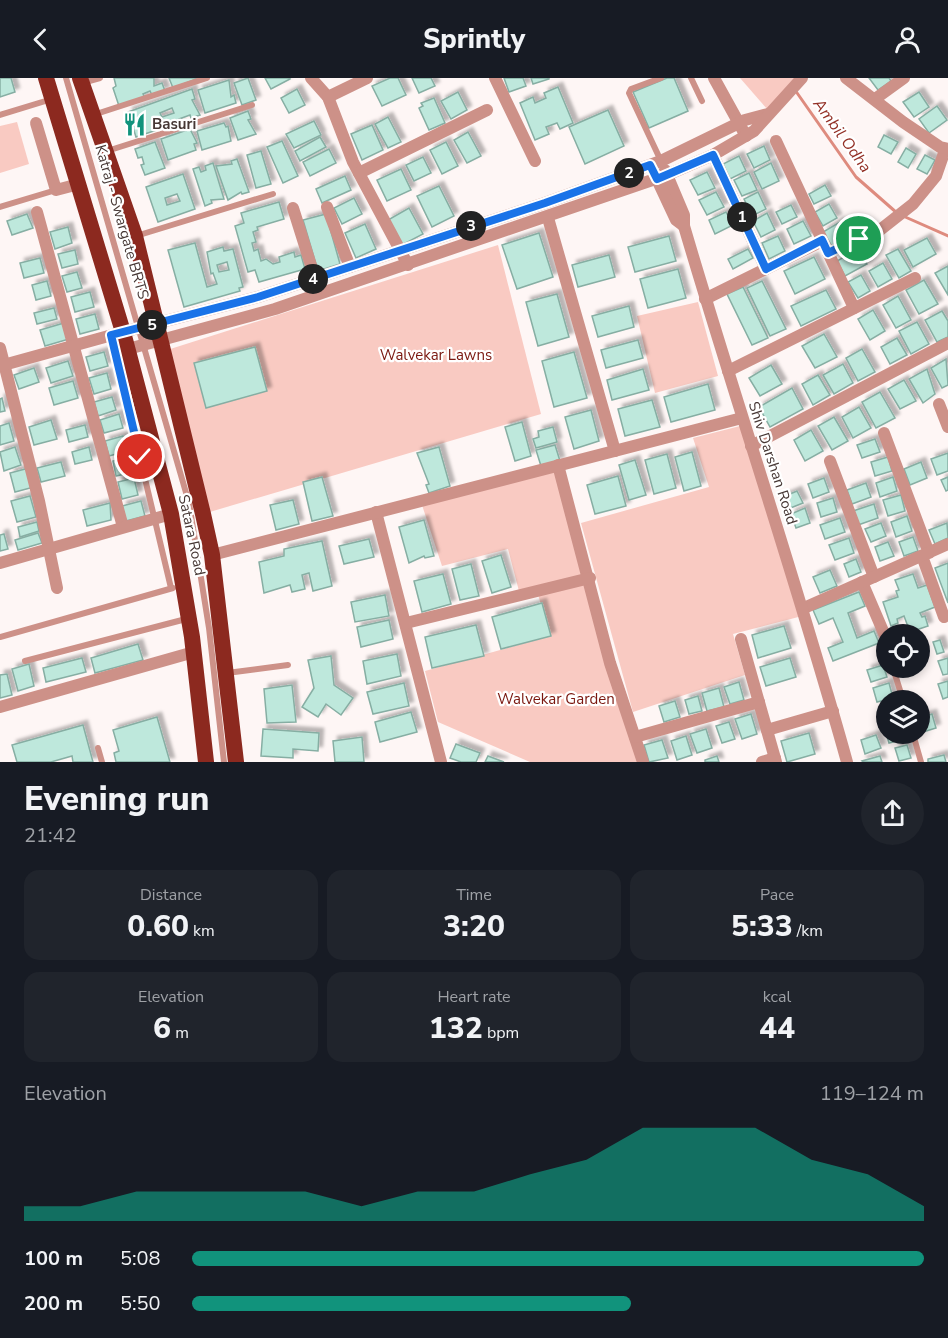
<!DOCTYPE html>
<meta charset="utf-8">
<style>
body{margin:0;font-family:"Nunito Sans",sans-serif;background:#20242c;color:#f1f3f6;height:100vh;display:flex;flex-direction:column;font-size:22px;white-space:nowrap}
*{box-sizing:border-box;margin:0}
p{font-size:20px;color:#9ea1a6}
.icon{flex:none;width:33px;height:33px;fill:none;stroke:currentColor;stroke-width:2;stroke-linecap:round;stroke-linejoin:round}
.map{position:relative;height:684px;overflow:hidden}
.sheet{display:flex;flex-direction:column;background:#171b24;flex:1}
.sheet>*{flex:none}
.tools{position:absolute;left:876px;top:546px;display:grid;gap:12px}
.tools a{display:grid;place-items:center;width:54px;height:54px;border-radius:50%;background:#171b24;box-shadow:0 3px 9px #0003;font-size:30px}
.pin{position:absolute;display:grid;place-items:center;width:51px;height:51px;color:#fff;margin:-26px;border:3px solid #fff;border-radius:50%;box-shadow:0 2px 6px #0007}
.km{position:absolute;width:30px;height:30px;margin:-15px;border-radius:50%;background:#222;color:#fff;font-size:16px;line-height:30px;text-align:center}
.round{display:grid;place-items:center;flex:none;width:63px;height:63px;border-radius:32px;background:#20242c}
.head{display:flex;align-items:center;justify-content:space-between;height:102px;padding:0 24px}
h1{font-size:33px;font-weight:800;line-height:45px}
.stats{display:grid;grid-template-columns:repeat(3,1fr);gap:9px;height:102px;padding:6px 24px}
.stats div{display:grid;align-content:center;border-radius:15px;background:#20242c;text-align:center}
.stats b{font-size:30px;font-weight:800}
.stats small{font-size:16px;font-weight:400}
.stats p{font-size:16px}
.chart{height:168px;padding:12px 24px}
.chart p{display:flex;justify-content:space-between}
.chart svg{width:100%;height:108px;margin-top:6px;fill:#11937c;opacity:.7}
ul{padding:0 24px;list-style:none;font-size:20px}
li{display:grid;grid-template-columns:96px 72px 1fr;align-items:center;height:45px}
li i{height:15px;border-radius:8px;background:#11937c}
header{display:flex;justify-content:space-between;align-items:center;height:78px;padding:0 24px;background:#171b24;font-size:27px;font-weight:800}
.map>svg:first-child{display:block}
.green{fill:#f9cac2}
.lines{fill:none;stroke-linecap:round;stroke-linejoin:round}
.stream{stroke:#de8b7e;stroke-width:3}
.building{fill:#bee8dc;stroke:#86aea3;stroke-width:1.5;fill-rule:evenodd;filter:url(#shadow)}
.service{stroke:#cd9188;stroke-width:6}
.minor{stroke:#cd9188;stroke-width:12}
.tertiary{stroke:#cd9188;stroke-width:12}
.trunk{stroke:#8c291f;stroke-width:16}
.route-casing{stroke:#fff;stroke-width:12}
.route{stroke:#1a73e8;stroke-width:8}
.labels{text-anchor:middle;stroke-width:4.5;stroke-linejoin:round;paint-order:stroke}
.poi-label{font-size:15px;font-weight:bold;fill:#463734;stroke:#fff;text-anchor:start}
.street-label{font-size:15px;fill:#463734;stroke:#fff}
.park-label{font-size:15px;fill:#7a170f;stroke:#fff}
.water-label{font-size:16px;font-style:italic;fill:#933026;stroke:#fff}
</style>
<header><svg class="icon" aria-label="back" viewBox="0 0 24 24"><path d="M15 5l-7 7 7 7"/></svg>Sprintly<svg class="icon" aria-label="person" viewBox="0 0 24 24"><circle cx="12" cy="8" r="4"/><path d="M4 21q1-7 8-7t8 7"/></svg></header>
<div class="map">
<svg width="948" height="684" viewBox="0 0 948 684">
<defs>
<filter id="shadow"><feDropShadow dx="4.5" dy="-4.5" stdDeviation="1.5" flood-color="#0004"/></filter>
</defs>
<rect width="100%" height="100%" fill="#fef6f5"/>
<!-- green -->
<g class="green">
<path d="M740,0H795L767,31Z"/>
<path d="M17,44L29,86L0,95V48Z"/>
<path d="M498,167L541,336L203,436L164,273Z"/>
<path d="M698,224L718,298L655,315L637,238Z"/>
<path d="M744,347L806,537L733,556L745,597L633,634L581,445L709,409L693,360Z"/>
<path d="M558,387L588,496L520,517L508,471L442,488L422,427Z"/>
<path d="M590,500L643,684H530L438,644L425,593L550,558L537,513Z"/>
</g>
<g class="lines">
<!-- stream -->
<g class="stream">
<path d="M795,12L856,99L897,135"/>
<path d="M903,138L948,158"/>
</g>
</g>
<!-- building -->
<g class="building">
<path d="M0,0H11L15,14L0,19Z"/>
<path d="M114,0H154V8L162,5L165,13L152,17L150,13L143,16L145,20L119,28L113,10L116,8Z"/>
<path d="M169,0H199L173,10Z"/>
<path d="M248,0L256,22L242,27L234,5Z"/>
<path d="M265,0H290V1L271,11Z"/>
<path d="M390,0H398L406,17L382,28L372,8Z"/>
<path d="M412,0H431L435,8L419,15Z"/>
<path d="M504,0H523L526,8L509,14Z"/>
<path d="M531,0H549V1L533,6Z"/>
<path d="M667,0H674L688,33L649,50L633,14Z"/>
<path d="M869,0H889L891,3L878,12Z"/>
<path d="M229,2L231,19L234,17L236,25L205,35L198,12Z"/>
<path d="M558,9L573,45L560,51L557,45L546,49L549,56L535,62L520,25L533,19L535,25L546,20L544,15Z"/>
<path d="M192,11L195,21L192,22L200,37L191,40L190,37L179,41L180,44L136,59L128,34ZM172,30L174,35L162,39L160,35Z"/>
<path d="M297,11L305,27L289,35L281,20Z"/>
<path d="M458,14L467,32L451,41L441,23Z"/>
<path d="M919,14L929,29L914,39L903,24Z"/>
<path d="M434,20L445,45L429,52L419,30L423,28L421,25Z"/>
<path d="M937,28L947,42L929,55L919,41Z"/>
<path d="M608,32L624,68L585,86L569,49Z"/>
<path d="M248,33L251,41L248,42L256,56L238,62L230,40Z"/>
<path d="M388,39L401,64L388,70L375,46Z"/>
<path d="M314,43L321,57L294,70L286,56Z"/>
<path d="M224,45L226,49L228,48L231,63L202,72L197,53Z"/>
<path d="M372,47L383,72L362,82L351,56Z"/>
<path d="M190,51L197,65L194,66L196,72L168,82L161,61Z"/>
<path d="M468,54L481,78L467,85L454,62Z"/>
<path d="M884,57L898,64L891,76L878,69Z"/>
<path d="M320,59L326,69L300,83L295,73Z"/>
<path d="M282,63L298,98L283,105L267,69Z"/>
<path d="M155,64L165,90L145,97L141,87L144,86L142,79L138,80L135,71Z"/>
<path d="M446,64L458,88L442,96L430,72Z"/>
<path d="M764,68L770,82L754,90L747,76Z"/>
<path d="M906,70L916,76L908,90L898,84Z"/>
<path d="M329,71L336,85L310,98L303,84Z"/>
<path d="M261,73L271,106L256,110L247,77Z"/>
<path d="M925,77L935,82L927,96L917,91Z"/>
<path d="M739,78L746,93L730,101L723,86Z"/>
<path d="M423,79L431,95L414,103L406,87Z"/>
<path d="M237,81L249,114L242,116L241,114L228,122L216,88L232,86L231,83Z"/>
<path d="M213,85L224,121L211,122L212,125L205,128L193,91L199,89L201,94L206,92L205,88Z"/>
<path d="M771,85L779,103L762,111L754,94Z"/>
<path d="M401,91L411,112L387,123L377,102Z"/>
<path d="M707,94L715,110L698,117L690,102Z"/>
<path d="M749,95L757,112L742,118L734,102Z"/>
<path d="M183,96L195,131L158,144L146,109ZM177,116L180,123L167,127L165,120Z"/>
<path d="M345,98L351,112L322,125L316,111Z"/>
<path d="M825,107L831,118L814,126L809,116Z"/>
<path d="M439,108L454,138L432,149L417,118Z"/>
<path d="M716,114L724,129L707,137L699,122Z"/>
<path d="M758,114L766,131L752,138L744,121Z"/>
<path d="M354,120L362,136L342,146L334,130Z"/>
<path d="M279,124L284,141L257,149L258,152L253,154L256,164L252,165L254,173L258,171L261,183L266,181L273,186L280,184L279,179L294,174L295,179L301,177L305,191L259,204L255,192L248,194L235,148L244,145L241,135Z"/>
<path d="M829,126L837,140L823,148L815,134Z"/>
<path d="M791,127L797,139L782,146L776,134Z"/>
<path d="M409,130L423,156L402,167L388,142Z"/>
<path d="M726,134L733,147L715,156L709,142Z"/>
<path d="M767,135L775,152L761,159L753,143Z"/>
<path d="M27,136L33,150L12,157L7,143Z"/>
<path d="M326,136L340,186L318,193L303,142Z"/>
<path d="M803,143L811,158L794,166L787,151Z"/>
<path d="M840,144L850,161L833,170L823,154Z"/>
<path d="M365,146L376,171L356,180L345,155Z"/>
<path d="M68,149L72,165L55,171L50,154Z"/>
<path d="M539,155L553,199L517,211L502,167Z"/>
<path d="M669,158L676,183L635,194L628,169Z"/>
<path d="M778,158L785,173L769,181L762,165Z"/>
<path d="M927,160L936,176L913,189L904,172Z"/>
<path d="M195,165L207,209L217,206L213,195L211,196L207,174L223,169L224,173L233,171L243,209L239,210L240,213L184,229L168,172ZM227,184L229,192L219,194L217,187Z"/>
<path d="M748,171L753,180L733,191L728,181Z"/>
<path d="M858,171L867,186L845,198L837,183Z"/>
<path d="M898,171L911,193L899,200L886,177Z"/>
<path d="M75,172L78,186L62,190L58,176Z"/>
<path d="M609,177L615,199L578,209L572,187Z"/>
<path d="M814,179L825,201L795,216L784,193Z"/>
<path d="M40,180L44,195L24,200L20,185Z"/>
<path d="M883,185L892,201L878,209L869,193Z"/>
<path d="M948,188V217L935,195Z"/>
<path d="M678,191L686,220L648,230L640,201Z"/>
<path d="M77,194L82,210L67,214L62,198Z"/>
<path d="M861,197L870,213L858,220L848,204Z"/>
<path d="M924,202L938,226L919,236L906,212Z"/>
<path d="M47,203L51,218L36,222L32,207Z"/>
<path d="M762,203L786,251L770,258L747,210Z"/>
<path d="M743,209L768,260L752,267L727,216Z"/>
<path d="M826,212L836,231L801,248L791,228Z"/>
<path d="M90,214L94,229L75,234L71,219Z"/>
<path d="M557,216L569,259L538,268L526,224Z"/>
<path d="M898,218L911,242L896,250L883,227Z"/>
<path d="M629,228L634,249L598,259L592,238Z"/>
<path d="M54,230L57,241L37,246L34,235Z"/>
<path d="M873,232L885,253L870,262L858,241Z"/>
<path d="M942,233L948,243V259L937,264L925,242Z"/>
<path d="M95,236L99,251L80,256L76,241Z"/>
<path d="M917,244L929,266L911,276L899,253Z"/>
<path d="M64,245L69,261L45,268L40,252Z"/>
<path d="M824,256L837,279L815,290L802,268Z"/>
<path d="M897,260L907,277L890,286L881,269Z"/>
<path d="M638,262L643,280L606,290L601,272Z"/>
<path d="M255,269L267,313L206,330L194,285Z"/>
<path d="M862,271L875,294L858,303L846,280Z"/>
<path d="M104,274L108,288L90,293L86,279Z"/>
<path d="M574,274L587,320L554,329L542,283Z"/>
<path d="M946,281L948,307L942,310L931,290Z"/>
<path d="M68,283L73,298L51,305L46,290Z"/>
<path d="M843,286L853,305L834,316L823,297Z"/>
<path d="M771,287L782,306L760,318L749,300Z"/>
<path d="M34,290L39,304L19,311L14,297Z"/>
<path d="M643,291L649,312L612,322L607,302Z"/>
<path d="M927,291L935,316L923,325L909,301Z"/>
<path d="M107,295L111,311L94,316L89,300Z"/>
<path d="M818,297L830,317L813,327L802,306Z"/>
<path d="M904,302L916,323L900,331L888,311Z"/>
<path d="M73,303L78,320L54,327L49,310Z"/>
<path d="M708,306L715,332L671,344L664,319Z"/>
<path d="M792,310L803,331L770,349L759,329Z"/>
<path d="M880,314L895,340L876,350L862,324Z"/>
<path d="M112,319L116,332L98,338L94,324Z"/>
<path d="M2,320L5,333L0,334V321Z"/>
<path d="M652,322L660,349L625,358L618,331Z"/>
<path d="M859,329L871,350L853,360L842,339Z"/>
<path d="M591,332L599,363L574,371L565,339Z"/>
<path d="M119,336L123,350L104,355L100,342Z"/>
<path d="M834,339L848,363L832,372L818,348Z"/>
<path d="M51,342L57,361L34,367L29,349Z"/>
<path d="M522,344L531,378L515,383L505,349Z"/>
<path d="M9,345L14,363L0,367V348Z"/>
<path d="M85,347L88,359L69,364L66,352Z"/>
<path d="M553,349L557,364L536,370L533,361L539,359L538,353Z"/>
<path d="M811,352L823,373L805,383L794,362Z"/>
<path d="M123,358L127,373L109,378L105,363Z"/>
<path d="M875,361L880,374L862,380L857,367Z"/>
<path d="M555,367L560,383L541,388L536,372Z"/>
<path d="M15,369L21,387L4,393L0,374Z"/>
<path d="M89,369L92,382L75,386L72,374Z"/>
<path d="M439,369L450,408L429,415L426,407L429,406L417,375Z"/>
<path d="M692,374L701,408L684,413L675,379Z"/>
<path d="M948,375V393L937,397L931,381Z"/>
<path d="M667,376L676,410L654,416L645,382Z"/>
<path d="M131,379L134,394L116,398L113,383Z"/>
<path d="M888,379L892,393L875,398L871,384Z"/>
<path d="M635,382L646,417L629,422L619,387Z"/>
<path d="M61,384L65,398L41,404L37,390Z"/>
<path d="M921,384L927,400L910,407L904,391Z"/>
<path d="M29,390L34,409L15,414L10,395Z"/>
<path d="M618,398L626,428L595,436L587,407Z"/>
<path d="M322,399L333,438L312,443L303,404Z"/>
<path d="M893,399L897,413L880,419L876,405Z"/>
<path d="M948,399V412L946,413L941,402Z"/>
<path d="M134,400L138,417L122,421L118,404Z"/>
<path d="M824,400L829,414L813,420L808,406Z"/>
<path d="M866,405L871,419L852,426L847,412Z"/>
<path d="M797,413L803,425L788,431L783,419Z"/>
<path d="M901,417L905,433L888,438L883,422Z"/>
<path d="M30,418L36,439L17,444L11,423Z"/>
<path d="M833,420L837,434L821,439L817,425Z"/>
<path d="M293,422L299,446L276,452L270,427Z"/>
<path d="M141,423L145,438L126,443L122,428Z"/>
<path d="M110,425L111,442L87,448L83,432Z"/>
<path d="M874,426L878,440L858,447L853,433Z"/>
<path d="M805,430L810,445L796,450L791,436Z"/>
<path d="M907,438L912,453L896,459L891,444Z"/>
<path d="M840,440L845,454L825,461L820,447Z"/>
<path d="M424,442L434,478L425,480L424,478L409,485L399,449Z"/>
<path d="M37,444L39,453L20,459L18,449Z"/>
<path d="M881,445L886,458L871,464L865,451Z"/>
<path d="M947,445L948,460L935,466L929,452Z"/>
<path d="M38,455L42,465L18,472L15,462Z"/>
<path d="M4,456L8,471L0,473V457Z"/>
<path d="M913,459L918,473L904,478L899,464Z"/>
<path d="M849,460L854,475L835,482L829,467Z"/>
<path d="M369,461L374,479L344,486L339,468Z"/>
<path d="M322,463L332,508L313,513L309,495L302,497L305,511L292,514L290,507L264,515L259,484L284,478V471Z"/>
<path d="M888,464L894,478L880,483L875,469Z"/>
<path d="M501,477L511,509L492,515L482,483Z"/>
<path d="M856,481L861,494L849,499L844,486Z"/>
<path d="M948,485V525L935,490Z"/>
<path d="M471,486L479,518L460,522L452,491Z"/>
<path d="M830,492L837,508L820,515L813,499Z"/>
<path d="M443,496L451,526L422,534L414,503Z"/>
<path d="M913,496L918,510L927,507L935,529L920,535L922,539L925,538L928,548L910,554L904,538L897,541L898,545L891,548L883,524L898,519L896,513L899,512L895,502Z"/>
<path d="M859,514L865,528L848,535L857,560L874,553L879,565L833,583L828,570L843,564L833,540L819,546L813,532Z"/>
<path d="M385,517L389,538L355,544L351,524Z"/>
<path d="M542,525L551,558L501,571L492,539Z"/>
<path d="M389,542L393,561L361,569L357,549Z"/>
<path d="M476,547L484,578L432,590L425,559Z"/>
<path d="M784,548L791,570L758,580L752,557Z"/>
<path d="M940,562L944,574L937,576L933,564Z"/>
<path d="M138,566L143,582L95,595L91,580Z"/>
<path d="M397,576L401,598L367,606L363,583Z"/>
<path d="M331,578L334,607L353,620L341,637L326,626L318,639L302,629L314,610L308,582Z"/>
<path d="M82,580L86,594L46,604L43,590Z"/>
<path d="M790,580L796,599L766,608L760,589Z"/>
<path d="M948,580V596L943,597L938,583Z"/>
<path d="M29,586L34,608L18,613L12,591Z"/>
<path d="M883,587L887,599L871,604L867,592Z"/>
<path d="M7,596L12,617L0,620V597Z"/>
<path d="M948,603V619L943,621L938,606Z"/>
<path d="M739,604L744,622L730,626L724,609Z"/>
<path d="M404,605L409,628L373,636L367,614Z"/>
<path d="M889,605L893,620L877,624L873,610Z"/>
<path d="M292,607L296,644L267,645L264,611Z"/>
<path d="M719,610L724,629L707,633L702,615Z"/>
<path d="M698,618L702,633L689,636L685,622Z"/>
<path d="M675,623L680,639L664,644L659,628Z"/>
<path d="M411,634L417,654L380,664L375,644Z"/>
<path d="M886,634V647L882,648L878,637Z"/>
<path d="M751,636L757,656L742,661L735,641Z"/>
<path d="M932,636L936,650L923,654L920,640Z"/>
<path d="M157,639L170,684H116L114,675L119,673L113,652Z"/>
<path d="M729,644L735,661L722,665L716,648Z"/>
<path d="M83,647L93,684H73L72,678L51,684H17L12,667Z"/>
<path d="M263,651L319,655L318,673L293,671V680L261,678Z"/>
<path d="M706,651L712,670L697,675L690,656Z"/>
<path d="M885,652L886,656H903L905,661L889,665Z"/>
<path d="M809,655L815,676L787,684L781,663Z"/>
<path d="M876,657L881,670L865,676L861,662Z"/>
<path d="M686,658L692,677L677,682L671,663Z"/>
<path d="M362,659L364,684H335L333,663Z"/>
<path d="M662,662L668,680L649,684L644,667Z"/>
<path d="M456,666L480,675L476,684H461L450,680Z"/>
<path d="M907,667L911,680L899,683L895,670Z"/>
<path d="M944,677L946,684H928V681Z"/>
<path d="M488,678L504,684H485Z"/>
<path d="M717,678L719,684H705V682Z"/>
<path d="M880,678L882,684H863L862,683Z"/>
</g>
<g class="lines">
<!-- service -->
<g class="service">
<path d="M66,0L189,425L209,550L224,684"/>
<path d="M691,0L702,23"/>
<path d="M82,5L100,0"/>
<path d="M0,37L52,21"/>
<path d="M93,37L207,0"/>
<path d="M107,73L252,27"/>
<path d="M661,83L629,15L631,11L661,0"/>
<path d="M0,129L56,112"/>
<path d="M136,158L273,116"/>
<path d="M111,258L171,510"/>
<path d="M0,559L173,510"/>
<path d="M25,583L186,541"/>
<path d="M893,590L903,622"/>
<path d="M227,595L288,587"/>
<path d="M913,656L921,684"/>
<path d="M98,670L102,684"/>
</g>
<!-- minor -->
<g class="minor">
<path d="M311,0L328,19L353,84L408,187"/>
<path d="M495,0L535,83"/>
<path d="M714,0L746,58"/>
<path d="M328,19L367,0"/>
<path d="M875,21L904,0"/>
<path d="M36,45L56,112L79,106"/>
<path d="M776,63L854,230"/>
<path d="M713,77L766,191"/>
<path d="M359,95L487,32"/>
<path d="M327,129L350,189"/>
<path d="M293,130L315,200"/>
<path d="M37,134L123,449"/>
<path d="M548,140L615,373"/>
<path d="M828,175L880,152L913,126L936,98L944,75L948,72"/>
<path d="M705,221L822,163"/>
<path d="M0,270L39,423L57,510"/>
<path d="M0,288L123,254"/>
<path d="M728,293L915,200"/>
<path d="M939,326L948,349"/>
<path d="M884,355L929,475"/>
<path d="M751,368L948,265"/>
<path d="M830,383L874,499"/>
<path d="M558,387L610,585L643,684"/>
<path d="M376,434L441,684"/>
<path d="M212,477L742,340"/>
<path d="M922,478L944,539"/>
<path d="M0,485L171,436"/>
<path d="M862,504L886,560"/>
<path d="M804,530L948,466"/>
<path d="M406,545L590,500"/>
<path d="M741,561L776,684"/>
<path d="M0,629L194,574"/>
<path d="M767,652L833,633"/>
<path d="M635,659L759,624"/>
<path d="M762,684L775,680"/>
</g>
<!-- tertiary -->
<g class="tertiary">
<path d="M846,0L903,44L940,69L948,71"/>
<path d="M665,92L684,137V148C737,328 797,504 847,684"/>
<path d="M654,95L676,142L684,148"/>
<path d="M123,254L258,219L545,125L661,83L745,42L768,36"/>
<path d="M128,271L275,231L667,97L713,77L754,53L802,0"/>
</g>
<!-- trunk -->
<g class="trunk">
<path d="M46,0L123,254L171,436L192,559L206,684"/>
<path d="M80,0L135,158L203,436L212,477L236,684"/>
</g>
</g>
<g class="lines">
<defs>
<path id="route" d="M140,379L111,257L258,219L545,125L650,87L657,101L713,77L766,191L822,162L828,175L859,161"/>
</defs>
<!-- route casing -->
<use href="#route" class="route-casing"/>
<!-- route -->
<use href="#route" class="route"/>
</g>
<!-- icons -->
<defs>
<symbol id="restaurant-bare" viewBox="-9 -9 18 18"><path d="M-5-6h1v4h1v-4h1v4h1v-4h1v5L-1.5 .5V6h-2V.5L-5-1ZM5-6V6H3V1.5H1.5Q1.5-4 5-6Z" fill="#11937c" stroke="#fff" stroke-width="2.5" paint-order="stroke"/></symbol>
</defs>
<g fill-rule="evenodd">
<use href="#restaurant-bare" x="118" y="30" width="33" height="33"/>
</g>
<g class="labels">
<!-- poi labels -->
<g class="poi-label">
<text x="152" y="51">Basuri</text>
</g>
<!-- street labels -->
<g class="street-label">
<text transform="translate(122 144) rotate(74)" y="5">Katraj - Swargate BRTS</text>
<text transform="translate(773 385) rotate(72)" y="5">Shiv Darshan Road</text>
<text transform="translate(192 457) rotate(78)" y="5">Satara Road</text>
</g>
<!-- park labels -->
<g class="park-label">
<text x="436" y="282">Walvekar Lawns</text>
<text x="556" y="626">Walvekar Garden</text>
</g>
<!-- water labels -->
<g class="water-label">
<text transform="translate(843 57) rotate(54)" y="6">Ambil Odha</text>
</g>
</g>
</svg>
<div class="tools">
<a><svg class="icon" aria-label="locate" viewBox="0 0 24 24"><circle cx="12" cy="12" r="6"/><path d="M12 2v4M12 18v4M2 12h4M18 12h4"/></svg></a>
<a><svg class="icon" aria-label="layers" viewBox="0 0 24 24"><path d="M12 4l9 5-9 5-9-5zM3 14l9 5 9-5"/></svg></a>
</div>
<div class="pin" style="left:859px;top:161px;background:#1e9e55"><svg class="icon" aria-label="arrive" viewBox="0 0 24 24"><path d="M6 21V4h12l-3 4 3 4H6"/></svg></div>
<div class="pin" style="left:140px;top:379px;background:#d93025"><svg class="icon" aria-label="check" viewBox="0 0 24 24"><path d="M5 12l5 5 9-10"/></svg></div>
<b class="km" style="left:742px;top:139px">1</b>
<b class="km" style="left:629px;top:95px">2</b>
<b class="km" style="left:471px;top:148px">3</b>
<b class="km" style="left:313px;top:201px">4</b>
<b class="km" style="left:152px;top:247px">5</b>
</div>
<section class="sheet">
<div class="head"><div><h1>Evening run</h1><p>21:42</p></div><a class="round"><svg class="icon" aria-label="share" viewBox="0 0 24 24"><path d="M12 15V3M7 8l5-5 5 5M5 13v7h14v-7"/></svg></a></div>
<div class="stats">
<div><p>Distance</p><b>0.60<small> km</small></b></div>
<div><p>Time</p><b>3:20</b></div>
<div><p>Pace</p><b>5:33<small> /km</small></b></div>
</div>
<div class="stats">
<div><p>Elevation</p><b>6<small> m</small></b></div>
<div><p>Heart rate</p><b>132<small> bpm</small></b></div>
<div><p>kcal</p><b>44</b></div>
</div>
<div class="chart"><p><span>Elevation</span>119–124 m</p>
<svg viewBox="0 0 160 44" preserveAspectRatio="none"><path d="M0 44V38L10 38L20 32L30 32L40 32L50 32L60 38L70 32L80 32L90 25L100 19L110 6L120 6L130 6L140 19L150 25L160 38V44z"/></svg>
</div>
<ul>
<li><b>100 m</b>5:08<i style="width:100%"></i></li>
<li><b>200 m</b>5:50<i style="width:60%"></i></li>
</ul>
</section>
